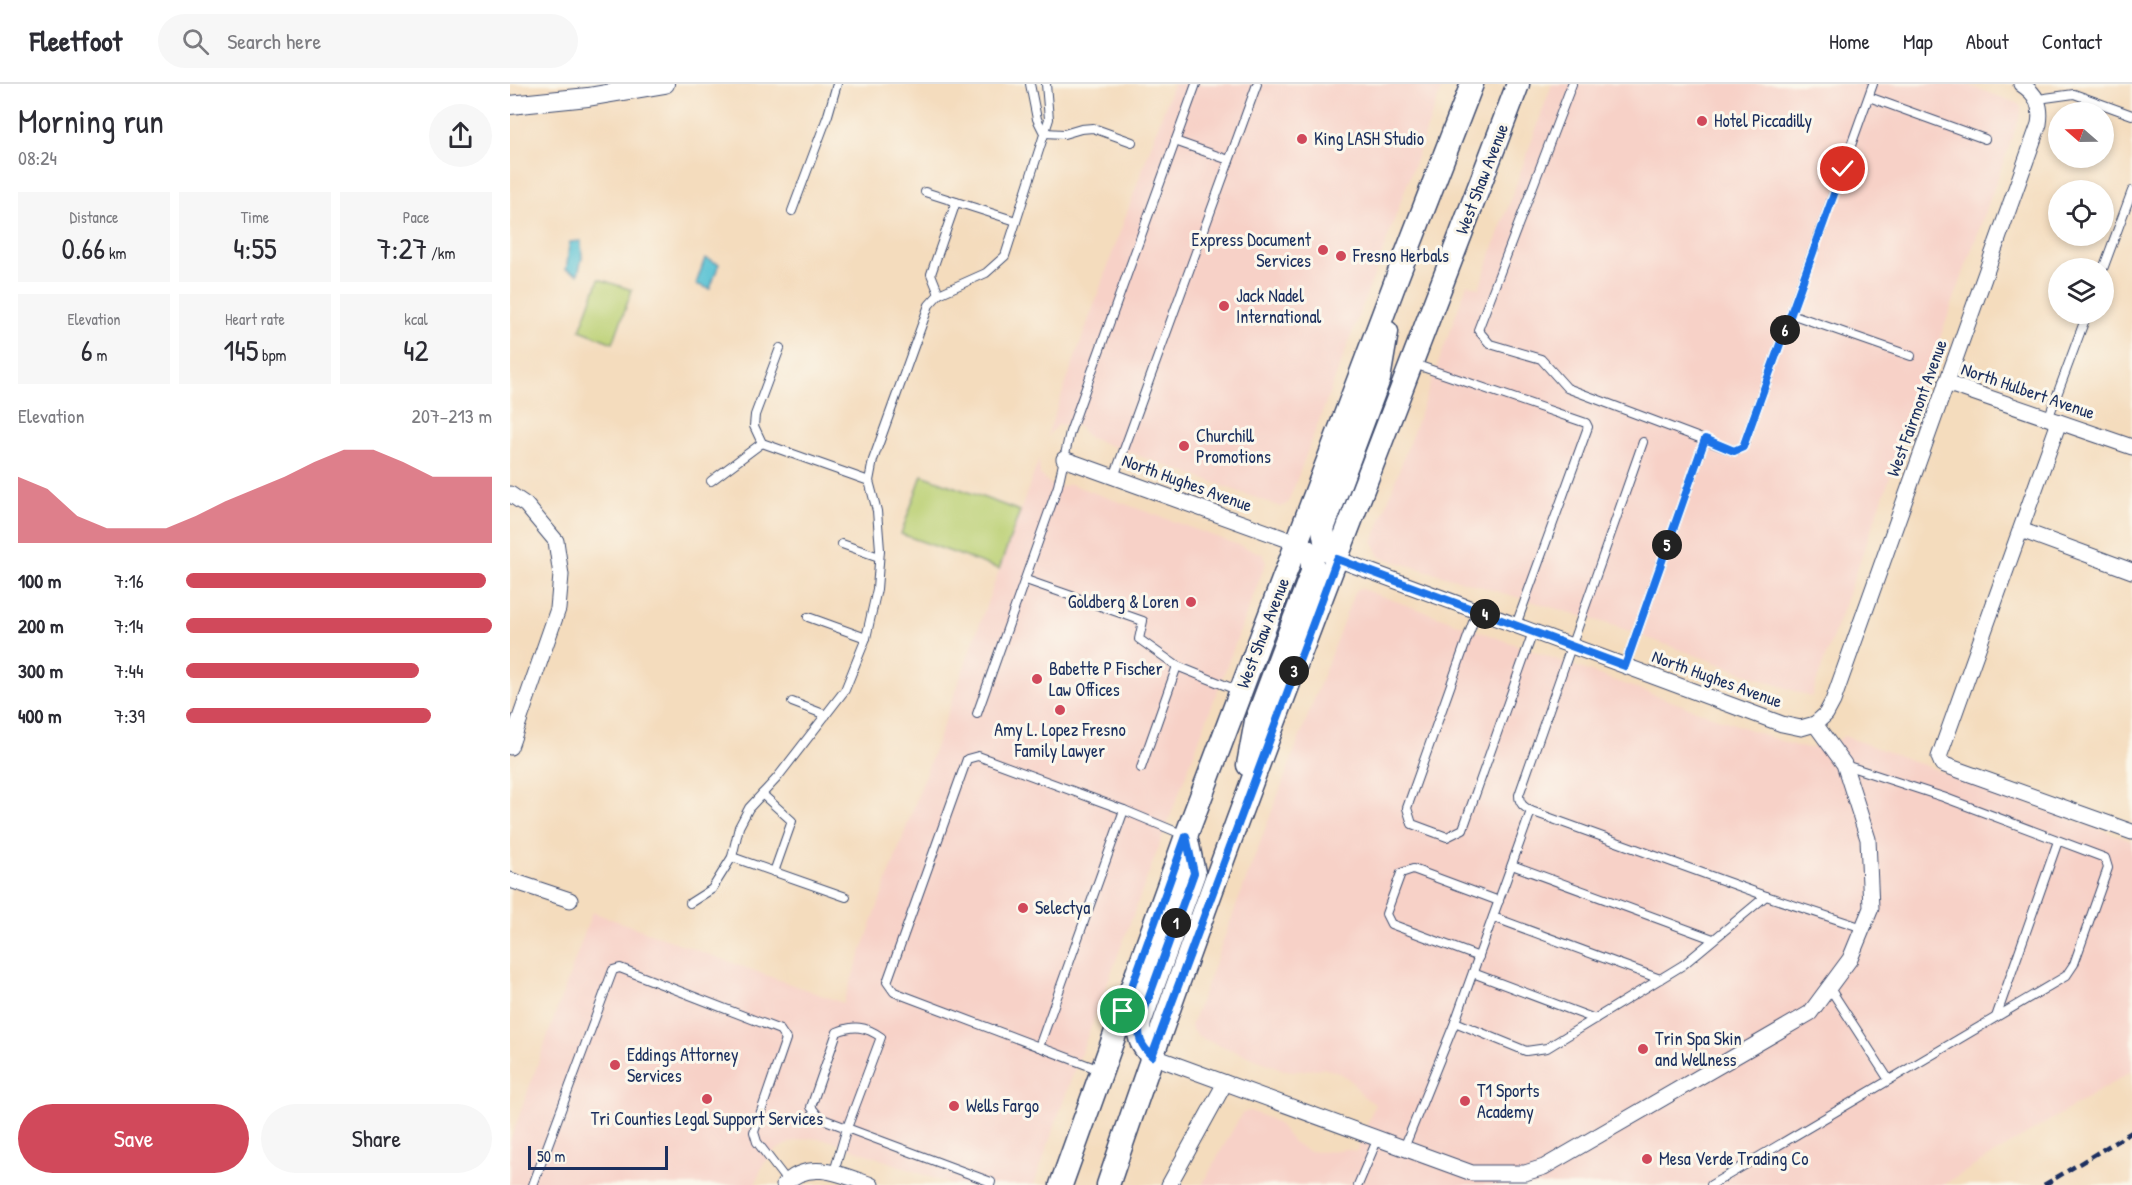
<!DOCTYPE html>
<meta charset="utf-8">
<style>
body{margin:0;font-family:"Patrick Hand",sans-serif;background:#f7f7f7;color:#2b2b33;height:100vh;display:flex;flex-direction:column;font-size:22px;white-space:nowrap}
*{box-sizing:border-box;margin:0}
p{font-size:20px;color:#7c7c81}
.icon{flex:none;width:33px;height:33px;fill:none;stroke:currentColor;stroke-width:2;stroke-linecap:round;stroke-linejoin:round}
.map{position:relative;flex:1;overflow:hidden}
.drawer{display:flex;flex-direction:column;background:#fff;width:510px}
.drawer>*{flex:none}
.needle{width:39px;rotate:290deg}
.buttons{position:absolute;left:1538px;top:18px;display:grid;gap:12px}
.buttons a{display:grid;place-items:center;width:66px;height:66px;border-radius:50%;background:#fff;box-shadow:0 3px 9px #0003;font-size:30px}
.scale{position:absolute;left:18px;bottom:15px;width:140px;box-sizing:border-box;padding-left:6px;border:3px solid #1b2f5e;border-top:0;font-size:16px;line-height:21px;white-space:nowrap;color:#1b2f5e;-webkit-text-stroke:4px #fbf7ec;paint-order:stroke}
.pin{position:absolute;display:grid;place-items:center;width:51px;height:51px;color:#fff;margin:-26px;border:3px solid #fff;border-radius:50%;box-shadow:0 2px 6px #0007}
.km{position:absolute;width:30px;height:30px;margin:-15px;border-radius:50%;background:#222;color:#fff;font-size:16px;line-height:30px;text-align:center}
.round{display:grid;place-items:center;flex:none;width:63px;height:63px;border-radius:32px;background:#f7f7f7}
.summary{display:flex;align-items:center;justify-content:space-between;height:102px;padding:0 18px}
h1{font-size:33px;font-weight:600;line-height:45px}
.figures{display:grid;grid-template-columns:repeat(3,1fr);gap:9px;height:102px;padding:6px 18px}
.figures div{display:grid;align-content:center;border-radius:0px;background:#f7f7f7;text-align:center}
.figures b{font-size:30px;font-weight:600}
.figures small{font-size:16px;font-weight:400}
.figures p{font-size:16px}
.chart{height:168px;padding:12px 18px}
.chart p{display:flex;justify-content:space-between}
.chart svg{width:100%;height:108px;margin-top:6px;fill:#d1495b;opacity:.7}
.button{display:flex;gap:12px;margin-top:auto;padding:12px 18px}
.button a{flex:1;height:69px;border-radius:36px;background:#d1495b;color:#fff;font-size:24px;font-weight:600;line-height:69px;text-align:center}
.button a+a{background:#f7f7f7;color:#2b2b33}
ul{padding:0 18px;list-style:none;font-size:20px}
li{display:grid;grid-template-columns:96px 72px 1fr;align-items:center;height:45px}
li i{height:15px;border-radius:8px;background:#d1495b}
header{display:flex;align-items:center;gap:36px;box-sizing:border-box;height:84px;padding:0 30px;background:#fff;border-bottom:2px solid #e1e1e2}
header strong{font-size:28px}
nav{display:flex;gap:33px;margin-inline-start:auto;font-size:21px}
.search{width:420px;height:54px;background:#f7f7f7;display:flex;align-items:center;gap:15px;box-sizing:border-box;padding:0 21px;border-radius:33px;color:#7c7c81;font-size:22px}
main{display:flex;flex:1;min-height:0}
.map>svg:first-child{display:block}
.built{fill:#f7d1c7}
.green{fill:#bbd074;stroke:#6b8069;stroke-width:1.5}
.water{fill:#57c1d3;stroke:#397898;stroke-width:1.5}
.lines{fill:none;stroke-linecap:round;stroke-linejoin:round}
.service-casing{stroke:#3c496c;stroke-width:10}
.minor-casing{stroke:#3c496c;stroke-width:17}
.tertiary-casing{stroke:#3c496c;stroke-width:20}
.primary-casing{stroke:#3c496c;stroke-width:25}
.service{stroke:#fff;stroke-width:8}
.minor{stroke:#fff;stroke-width:15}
.tertiary{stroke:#fff;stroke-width:18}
.primary{stroke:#fff;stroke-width:22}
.rail{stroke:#1b2f5e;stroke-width:4.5;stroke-dasharray:9 4.5;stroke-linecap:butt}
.route-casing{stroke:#fff;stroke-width:12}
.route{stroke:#1a73e8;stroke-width:8}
.poi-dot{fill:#d1495b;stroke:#fbf7ec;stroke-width:2}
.labels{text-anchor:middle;stroke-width:6;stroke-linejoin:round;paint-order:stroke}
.poi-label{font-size:18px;fill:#1b2f5e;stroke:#fbf7ec;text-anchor:start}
.street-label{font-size:18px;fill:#1b2f5e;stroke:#fbf7ec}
</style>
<header>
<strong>Fleetfoot</strong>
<div class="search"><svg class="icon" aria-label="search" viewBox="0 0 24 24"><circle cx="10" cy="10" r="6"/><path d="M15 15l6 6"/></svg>Search here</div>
<nav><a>Home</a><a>Map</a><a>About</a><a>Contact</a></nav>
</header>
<main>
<section class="drawer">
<div class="summary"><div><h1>Morning run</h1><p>08:24</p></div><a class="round"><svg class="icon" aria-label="share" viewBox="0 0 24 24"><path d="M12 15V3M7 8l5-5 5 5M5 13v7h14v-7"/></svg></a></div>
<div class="figures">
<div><p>Distance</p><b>0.66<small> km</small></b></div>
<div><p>Time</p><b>4:55</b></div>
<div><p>Pace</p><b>7:27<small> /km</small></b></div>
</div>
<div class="figures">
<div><p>Elevation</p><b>6<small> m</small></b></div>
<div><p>Heart rate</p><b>145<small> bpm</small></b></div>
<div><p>kcal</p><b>42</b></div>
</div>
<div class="chart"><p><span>Elevation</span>207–213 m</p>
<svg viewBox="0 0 160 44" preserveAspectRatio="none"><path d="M0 44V17L10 22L20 33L30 38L40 38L50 38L60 33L70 27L80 22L90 17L100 11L110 6L120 6L130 11L140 17L150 17L160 17V44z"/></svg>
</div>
<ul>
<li><b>100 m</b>7:16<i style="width:98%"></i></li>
<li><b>200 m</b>7:14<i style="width:100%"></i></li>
<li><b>300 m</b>7:44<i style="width:76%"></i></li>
<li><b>400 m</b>7:39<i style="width:80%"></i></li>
</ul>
<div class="button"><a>Save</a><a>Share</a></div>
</section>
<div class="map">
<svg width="1622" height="1101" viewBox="0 0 1622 1101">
<rect width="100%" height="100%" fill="#fbf7ec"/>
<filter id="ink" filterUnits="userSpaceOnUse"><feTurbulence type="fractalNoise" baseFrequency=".0167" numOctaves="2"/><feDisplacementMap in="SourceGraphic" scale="12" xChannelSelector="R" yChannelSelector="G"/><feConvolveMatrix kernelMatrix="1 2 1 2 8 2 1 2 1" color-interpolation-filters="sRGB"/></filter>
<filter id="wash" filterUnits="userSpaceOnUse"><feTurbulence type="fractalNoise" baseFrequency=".008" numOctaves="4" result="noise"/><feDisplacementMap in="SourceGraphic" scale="24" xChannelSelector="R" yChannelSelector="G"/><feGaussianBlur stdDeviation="1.35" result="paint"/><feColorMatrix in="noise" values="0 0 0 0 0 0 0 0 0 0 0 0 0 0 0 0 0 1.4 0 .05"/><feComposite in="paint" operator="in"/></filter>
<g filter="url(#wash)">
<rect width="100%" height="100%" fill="#f4dcbd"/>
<!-- built -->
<g class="built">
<path d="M663,0H933L872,170L778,419L771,423L577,353L571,345L563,340L548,341L537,352Z"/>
<path d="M1042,0H1455L1507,19L1511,23V29L1301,613L1102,541L870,473L863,458L957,200L969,204Z"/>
<path d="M529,375L530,390L541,401L550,403L560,400L753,470L756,478L559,1001L524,1101H442L318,1056L300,1054L281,1058L265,1067L253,1081L245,1101H0V1057L82,828L333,919Z"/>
<path d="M847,505H852L1288,663L1300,664L1313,663L1324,659L1334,652L1622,757V987L1433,1101H692L731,1031L735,1028L740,1027L760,1035L769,1041L783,1058L798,1067L812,1068L835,1065L847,1067L865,1020L854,1013L840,996L828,988L812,984L788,987L774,986L688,953L682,946L681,942L844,509Z"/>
</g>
<!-- green -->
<g class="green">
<path d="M89,195L122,206L103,259L70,246Z"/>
<path d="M412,391L510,427L489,485L391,450Z"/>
</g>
<!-- water -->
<g class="water">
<path d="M71,157L72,174L68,190L56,185C59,175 57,167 60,158Z"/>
<path d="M195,174L209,180L200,205L186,200Z"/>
</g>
</g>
<g filter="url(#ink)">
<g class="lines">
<defs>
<g id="service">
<path d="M520,0L527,35L534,49"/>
<path d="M1062,0L968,246L980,260L1031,275L1057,304L1224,367L1233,363L1363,0"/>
<path d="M1359,13L1475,55"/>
<path d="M1528,15L1564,10L1622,31"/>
<path d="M534,49L554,50L571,45L583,44L622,58"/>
<path d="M665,57L719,76"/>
<path d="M415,108L506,137"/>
<path d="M282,127L318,31L327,0"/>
<path d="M1593,185L1622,107"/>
<path d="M429,210L421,190L446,118"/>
<path d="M1281,230L1401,272"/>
<path d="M270,264L245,331L244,342L252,359L359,397"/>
<path d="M904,280L1076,339L1078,343L1006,541"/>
<path d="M1538,335L1577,230"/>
<path d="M604,393L747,0"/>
<path d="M201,397L252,359"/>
<path d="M332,460L369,473"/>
<path d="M516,496L633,537L629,555L667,582"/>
<path d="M967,527L897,724L902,740L937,753L953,745L1023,548"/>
<path d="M298,533L356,554"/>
<path d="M1115,582L1195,355"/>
<path d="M282,618L316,631"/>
<path d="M467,630L548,402L560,348L686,0"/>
<path d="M631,684L667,582L729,607"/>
<path d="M252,710L282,737L264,788"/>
<path d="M222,773L336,813"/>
<path d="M1002,781L1203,855"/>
<path d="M1256,812L1353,844"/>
<path d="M180,819L202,805L222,773L229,743L239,724L267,694L335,606L356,554L367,505L370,466L367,427L359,397L363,376L419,221L429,210L476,189L495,172L539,35L536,0"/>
<path d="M983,833L1150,895"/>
<path d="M969,873L881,840L876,830L891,789L903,785L989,817"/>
<path d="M963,889L1085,935"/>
<path d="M1319,903L1379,996"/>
<path d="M1486,933L1548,757"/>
<path d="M945,938L1021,727"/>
<path d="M529,963L614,726"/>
<path d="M590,986L384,908L377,898L457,675L468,672L614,726L674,751"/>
<path d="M894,1064L945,938L1016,967L1037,964L1173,881L1256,812L1021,727C1014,723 1009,720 1009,711L1133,358"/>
<path d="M324,1088L337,1044L371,953C355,942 344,941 327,948L301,1023L310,1034L481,1098L480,1101"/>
<path d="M23,1101L103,886L110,884L270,946L276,955L244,1048L247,1058L277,1097"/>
<path d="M848,1101L868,1054"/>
<path d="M1201,1101L1556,892L1564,880L1598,784L1595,774L1433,713L1335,681"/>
</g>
<g id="minor">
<path d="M1436,299L1622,363"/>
<path d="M1549,338L1429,673L1432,680L1622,748"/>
<path d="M554,375L787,459"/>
<path d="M0,410L16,421L46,457L51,491L48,525L0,663"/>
<path d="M1511,446L1622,487"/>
<path d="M827,475L1272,640L1291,644L1305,640"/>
<path d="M1305,640L1316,630L1323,617L1529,40C1532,22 1527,10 1511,0"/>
<path d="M0,796L60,816"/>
<path d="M642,972L962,1089H1015L1034,1083L1300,929L1340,875L1361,824L1358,755L1334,680L1305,640"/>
<path d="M274,1101C298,1074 333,1091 361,1101"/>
<path d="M659,1101L715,999"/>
</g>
<path id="tertiary" d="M0,21L78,13L155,0"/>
<g id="primary">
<path d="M827,475L816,463L813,445L869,295L877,248"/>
<path d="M738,681L746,637L802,488V471L787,459"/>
<path d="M642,972C631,961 627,953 630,938L684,789L676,752"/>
<path d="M551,1101L676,752L888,191L962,0"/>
<path d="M598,1101C723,730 870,366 1008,0"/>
</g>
</defs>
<!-- service casing -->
<use href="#service" class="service-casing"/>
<!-- minor casing -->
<use href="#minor" class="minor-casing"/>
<!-- tertiary casing -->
<use href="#tertiary" class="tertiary-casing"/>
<!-- primary casing -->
<use href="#primary" class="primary-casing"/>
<!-- service -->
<use href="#service" class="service"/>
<!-- minor -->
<use href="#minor" class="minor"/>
<!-- tertiary -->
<use href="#tertiary" class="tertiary"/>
<!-- primary -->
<use href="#primary" class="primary"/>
<!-- rail -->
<path class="rail" d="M1534,1101L1622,1048"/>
</g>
</g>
<g class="lines" filter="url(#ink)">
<defs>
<path id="route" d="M613,927L676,752L684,789L630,938C627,953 631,962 642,972L827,475L1115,582L1195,355L1224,367L1233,363L1333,85"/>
</defs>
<!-- route casing -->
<use href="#route" class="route-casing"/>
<!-- route -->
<use href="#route" class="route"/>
</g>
<!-- markers -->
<g class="poi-dot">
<circle cx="1192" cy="37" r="6"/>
<circle cx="792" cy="55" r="6"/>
<circle cx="813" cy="166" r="6"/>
<circle cx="831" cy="172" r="6"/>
<circle cx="714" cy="222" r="6"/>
<circle cx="674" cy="362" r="6"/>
<circle cx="681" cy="518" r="6"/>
<circle cx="527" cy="595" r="6"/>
<circle cx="550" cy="626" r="6"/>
<circle cx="513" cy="824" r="6"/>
<circle cx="1133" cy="965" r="6"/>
<circle cx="105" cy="981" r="6"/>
<circle cx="197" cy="1015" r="6"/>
<circle cx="955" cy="1017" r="6"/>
<circle cx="444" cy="1022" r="6"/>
<circle cx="1137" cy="1075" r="6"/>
</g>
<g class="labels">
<!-- poi labels -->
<g class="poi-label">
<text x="1204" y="43">Hotel Piccadilly</text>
<text x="804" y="61">King LASH Studio</text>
<text x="801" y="162" text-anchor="end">Express Document<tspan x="801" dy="21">Services</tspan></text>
<text x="843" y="178">Fresno Herbals</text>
<text x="726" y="218">Jack Nadel<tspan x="726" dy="21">International</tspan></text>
<text x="686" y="358">Churchill<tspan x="686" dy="21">Promotions</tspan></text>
<text x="669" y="524" text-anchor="end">Goldberg &amp; Loren</text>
<text x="539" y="591">Babette P Fischer<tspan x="539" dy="21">Law Offices</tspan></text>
<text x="550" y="652" text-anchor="middle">Amy L. Lopez Fresno<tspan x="550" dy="21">Family Lawyer</tspan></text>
<text x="525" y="830">Selectya</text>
<text x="1145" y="961">Trin Spa Skin<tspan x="1145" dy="21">and Wellness</tspan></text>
<text x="117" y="977">Eddings Attorney<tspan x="117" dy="21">Services</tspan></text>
<text x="967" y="1013">T1 Sports<tspan x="967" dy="21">Academy</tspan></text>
<text x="456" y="1028">Wells Fargo</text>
<text x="197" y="1041" text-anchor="middle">Tri Counties Legal Support Services</text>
<text x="1149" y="1081">Mesa Verde Trading Co</text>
</g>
<!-- street labels -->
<g class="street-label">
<text transform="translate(972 95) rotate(-69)" y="6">West Shaw Avenue</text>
<text transform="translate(1518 307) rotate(19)" y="6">North Hulbert Avenue</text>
<text transform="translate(1407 324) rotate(-70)" y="6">West Fairmont Avenue</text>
<text transform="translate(677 399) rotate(20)" y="6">North Hughes Avenue</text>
<text transform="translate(753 549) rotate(-69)" y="6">West Shaw Avenue</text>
<text transform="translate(1207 595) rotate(20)" y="6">North Hughes Avenue</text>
</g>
</g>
</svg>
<div class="buttons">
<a><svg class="needle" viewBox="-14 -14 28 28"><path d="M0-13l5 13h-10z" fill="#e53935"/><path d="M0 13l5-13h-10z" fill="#7c7c81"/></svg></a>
<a><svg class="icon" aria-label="locate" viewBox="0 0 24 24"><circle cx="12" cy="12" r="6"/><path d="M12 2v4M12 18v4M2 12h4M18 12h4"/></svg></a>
<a><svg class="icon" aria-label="layers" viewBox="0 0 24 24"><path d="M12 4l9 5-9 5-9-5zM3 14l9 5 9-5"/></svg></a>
</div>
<div class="scale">50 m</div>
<div class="pin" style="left:613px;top:927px;background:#1e9e55"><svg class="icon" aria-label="arrive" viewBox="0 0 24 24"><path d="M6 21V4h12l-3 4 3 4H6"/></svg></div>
<div class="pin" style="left:1333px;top:85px;background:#d93025"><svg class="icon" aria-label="check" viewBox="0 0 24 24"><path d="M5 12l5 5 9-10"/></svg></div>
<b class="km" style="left:666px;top:839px">1</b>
<b class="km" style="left:784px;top:587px">3</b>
<b class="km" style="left:975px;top:530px">4</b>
<b class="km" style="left:1157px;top:461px">5</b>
<b class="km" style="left:1275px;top:246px">6</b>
</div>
</main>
